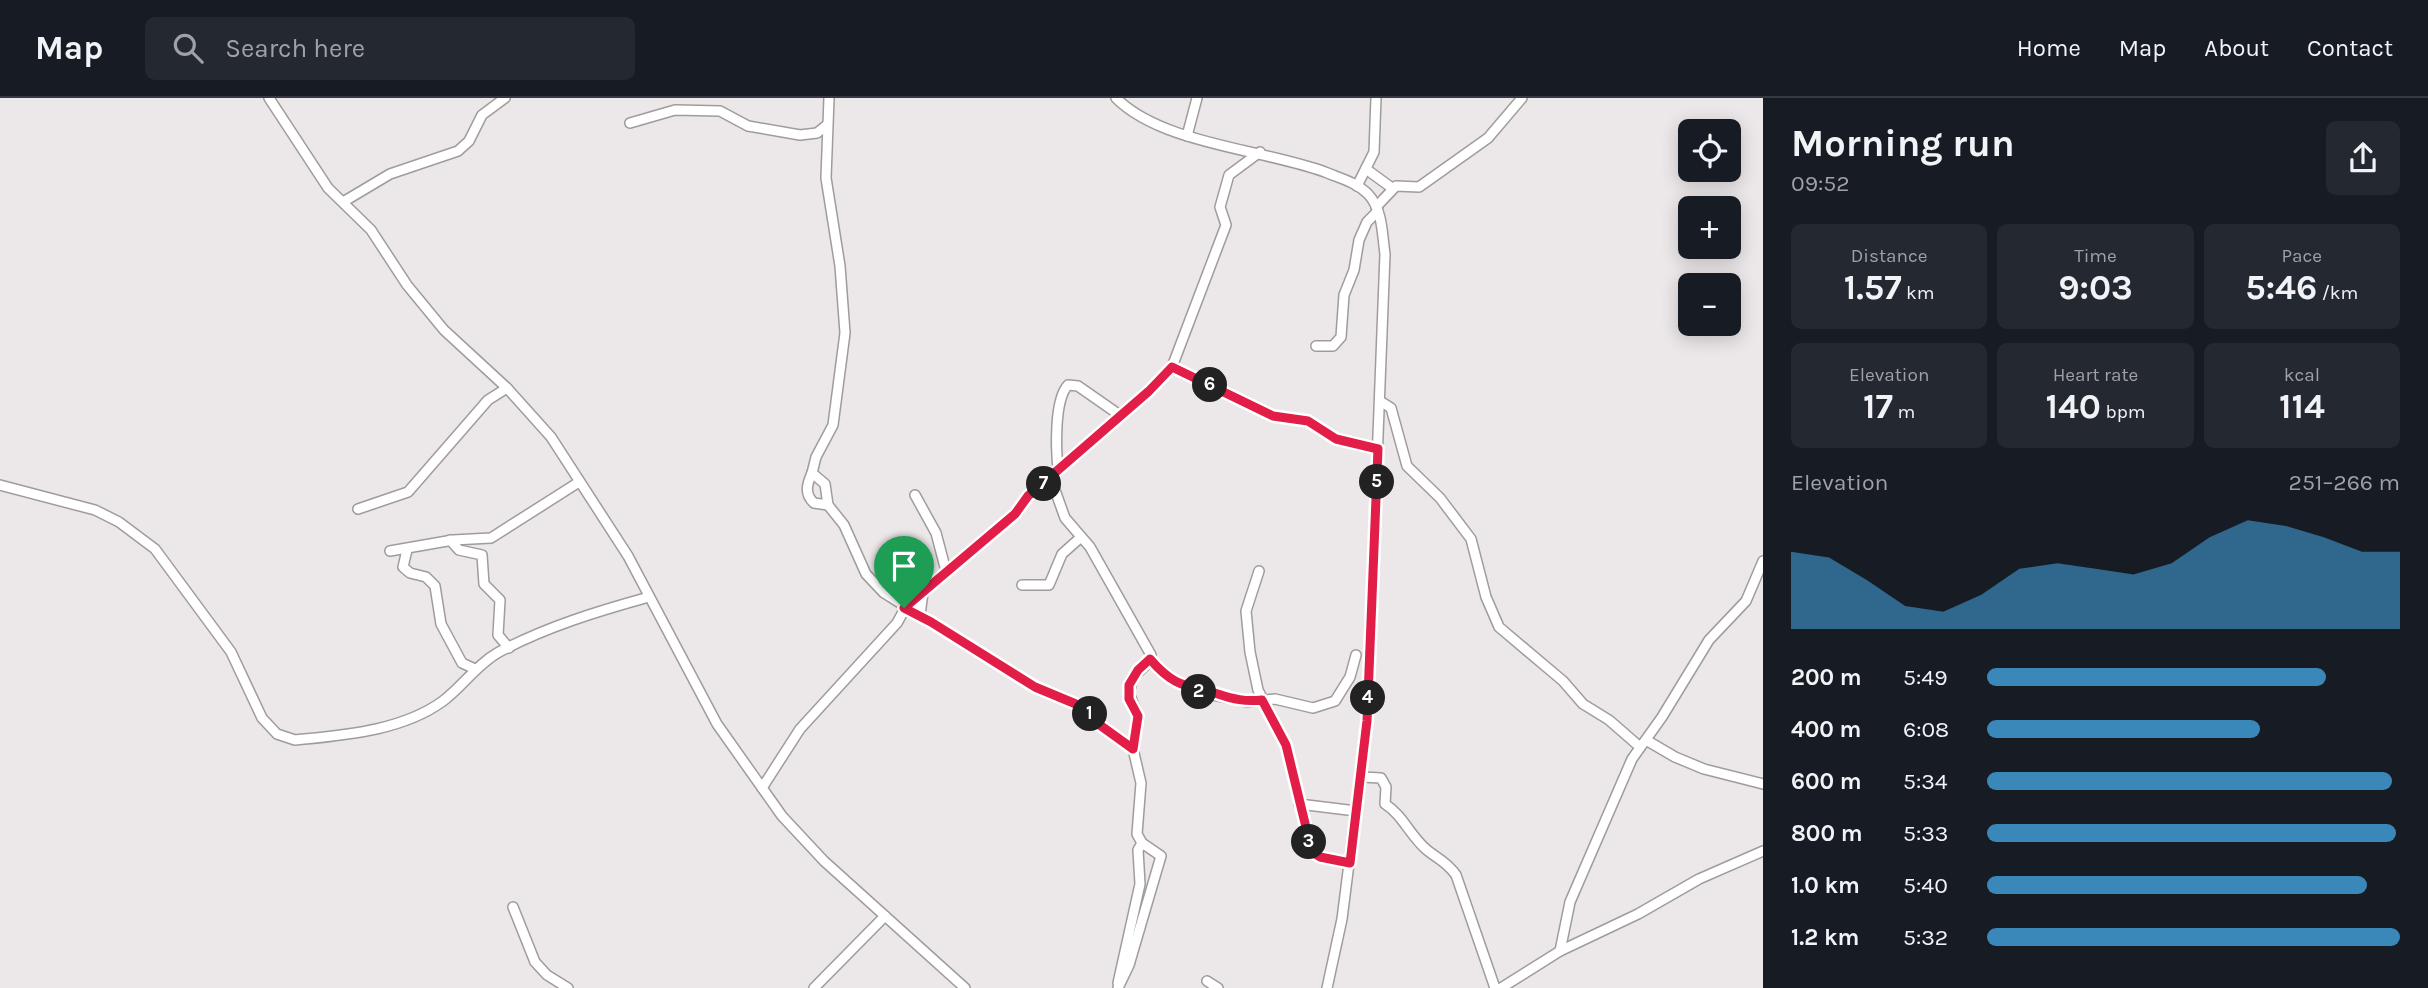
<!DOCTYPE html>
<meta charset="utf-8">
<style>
body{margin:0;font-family:Karla,sans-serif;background:#242831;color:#f1f3f6;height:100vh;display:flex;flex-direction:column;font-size:26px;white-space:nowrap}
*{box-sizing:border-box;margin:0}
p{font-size:23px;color:#9ea1a6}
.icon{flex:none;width:38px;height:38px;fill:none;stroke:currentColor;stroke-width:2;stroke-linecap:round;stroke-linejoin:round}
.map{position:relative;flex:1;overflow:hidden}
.drawer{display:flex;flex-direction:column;background:#171b24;width:665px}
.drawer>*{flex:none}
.fabs{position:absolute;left:1678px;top:21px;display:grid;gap:14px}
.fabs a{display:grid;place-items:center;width:63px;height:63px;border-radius:10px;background:#171b24;box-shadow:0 4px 18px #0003;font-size:35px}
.pin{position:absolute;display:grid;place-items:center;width:60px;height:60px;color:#fff;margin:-72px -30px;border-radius:50% 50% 50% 0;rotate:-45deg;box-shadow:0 0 7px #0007}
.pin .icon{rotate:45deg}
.km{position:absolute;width:35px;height:35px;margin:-18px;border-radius:50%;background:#222;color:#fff;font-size:19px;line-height:35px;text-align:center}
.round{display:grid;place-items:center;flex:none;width:74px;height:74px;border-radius:10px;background:#242831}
.headline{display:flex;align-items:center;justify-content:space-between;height:119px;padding:0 28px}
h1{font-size:38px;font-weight:700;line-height:52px}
.metrics{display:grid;grid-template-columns:repeat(3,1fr);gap:10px;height:119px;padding:7px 28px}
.metrics div{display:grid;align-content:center;border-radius:10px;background:#242831;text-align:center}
.metrics b{font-size:35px;font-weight:700}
.metrics small{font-size:19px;font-weight:400}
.metrics p{font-size:19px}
.chart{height:196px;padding:14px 28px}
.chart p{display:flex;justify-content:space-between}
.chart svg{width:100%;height:126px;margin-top:7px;fill:#3a88ba;opacity:.7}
ul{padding:0 28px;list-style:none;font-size:23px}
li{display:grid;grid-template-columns:112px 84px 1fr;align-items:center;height:52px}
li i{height:18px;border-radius:9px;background:#3a88ba}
header{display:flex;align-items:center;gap:42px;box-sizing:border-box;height:98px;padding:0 35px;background:#171b24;border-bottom:2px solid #363941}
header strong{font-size:33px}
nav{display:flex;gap:38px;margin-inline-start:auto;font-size:24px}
.search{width:490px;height:63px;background:#242831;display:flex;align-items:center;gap:18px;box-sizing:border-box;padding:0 24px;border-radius:10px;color:#9ea1a6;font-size:26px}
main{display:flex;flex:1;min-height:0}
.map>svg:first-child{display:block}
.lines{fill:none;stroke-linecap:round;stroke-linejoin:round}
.minor-casing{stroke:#a09c9c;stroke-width:12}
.minor{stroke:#fff;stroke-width:9}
.route-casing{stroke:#fff;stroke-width:14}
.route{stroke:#e11d48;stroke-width:9}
</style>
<header>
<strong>Map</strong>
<div class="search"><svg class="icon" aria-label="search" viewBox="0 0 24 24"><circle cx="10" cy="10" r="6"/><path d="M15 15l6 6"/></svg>Search here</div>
<nav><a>Home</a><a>Map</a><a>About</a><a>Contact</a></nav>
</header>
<main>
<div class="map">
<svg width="1763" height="890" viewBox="0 0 1763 890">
<rect width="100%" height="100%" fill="#ece7e8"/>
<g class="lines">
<defs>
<g id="minor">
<path d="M269,0L328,90L371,132L407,187L444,232L507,290L551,339L628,458L717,626L782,718L824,763L965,890"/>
<path d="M829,0L826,80L840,168L845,235L833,327L816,359L812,375L825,386L828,407L844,427L866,476L884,495L1035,589L1083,609L1097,625L1133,651"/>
<path d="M1116,0C1162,46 1262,51 1325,74C1339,80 1356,84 1368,96C1383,112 1382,136 1385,156L1367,623L1342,821L1327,890"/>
<path d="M630,25L675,12L720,13L748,28L800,37L817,35L827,27"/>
<path d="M1187,38L1197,0"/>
<path d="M1366,71L1392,90"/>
<path d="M1357,88L1374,54L1376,0"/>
<path d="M343,104L390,76L458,53L469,43L482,17L505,0"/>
<path d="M1376,109L1396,88L1419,89L1488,40L1522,0"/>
<path d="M1316,248H1333L1341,239L1344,197L1354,172L1359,142L1367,124L1378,113"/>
<path d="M1172,269L1274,318L1308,323L1336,341L1378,351"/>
<path d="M1380,303L1391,310L1407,368L1440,400L1471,441L1486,499L1499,529L1563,583L1583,606L1609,622L1640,649"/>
<path d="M1058,371C1056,351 1054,302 1068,287L1078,288L1121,318"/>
<path d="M812,375C807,386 804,396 814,405L828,407"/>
<path d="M1051,381L1065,420L1090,449L1151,557L1148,565L1133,579L1129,595L1138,618L1133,651L1141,685L1137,736L1142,745L1161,758L1129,867L1118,890"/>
<path d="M0,387L95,412L119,424L155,451L231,554L262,620L277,636L295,642C344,637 402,633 443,603C463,588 476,567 499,554C546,529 598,513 649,499"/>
<path d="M915,397L936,435L946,473"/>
<path d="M358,411L408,394L488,302L507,290"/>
<path d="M450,442L459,452L482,457L484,486L500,502L498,537L509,550"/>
<path d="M407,452L403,469L410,475L426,479L435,488L441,526L462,565L475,571"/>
<path d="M390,453L453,442L491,440L579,384"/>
<path d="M1259,473L1246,513L1250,554L1258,592L1286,647L1312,754L1320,759L1350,765"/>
<path d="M1022,487H1049L1062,456L1080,440"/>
<path d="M920,517L923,494"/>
<path d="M1150,561L1169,579L1198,594L1248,604L1275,601L1313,610L1335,603L1350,579L1356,557"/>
<path d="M1646,642L1675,659L1704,671L1763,686"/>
<path d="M1362,679L1381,680L1386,689L1385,706C1403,717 1410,738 1427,752C1438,761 1447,764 1456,777L1495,890"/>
<path d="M762,690L800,631L897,525L908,505L1015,416L1028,398L1149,293L1172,269L1226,127L1220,109L1229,77L1260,54"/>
<path d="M1299,706L1356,713"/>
<path d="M513,809L535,864L547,877L568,890"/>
<path d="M1560,853L1570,804L1632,661L1662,619L1709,542L1746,503L1763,463"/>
<path d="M1207,883L1218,890"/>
<path d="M1118,885L1140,786L1138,752L1142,745"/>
<path d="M814,890L885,818"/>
<path d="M1501,890L1560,853L1638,816L1699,781L1763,753"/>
</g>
</defs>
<!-- minor casing -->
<use href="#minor" class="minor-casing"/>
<!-- minor -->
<use href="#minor" class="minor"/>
</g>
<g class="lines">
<defs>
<path id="route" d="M1172,269L1273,318L1308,323L1336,341L1378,351L1367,623L1350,765L1320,759L1312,754L1286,647L1262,602C1245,604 1233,601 1218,596C1185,587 1174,589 1150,561L1138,572L1129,587V601L1138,618L1133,651L1097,625L1083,609L1035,589L931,524L904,510L1015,416L1028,398L1149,293Z"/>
</defs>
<!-- route casing -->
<use href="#route" class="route-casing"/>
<!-- route -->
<use href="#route" class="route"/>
</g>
</svg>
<div class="fabs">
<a><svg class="icon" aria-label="locate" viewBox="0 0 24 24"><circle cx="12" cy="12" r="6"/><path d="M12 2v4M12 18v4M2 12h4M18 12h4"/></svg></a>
<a>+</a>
<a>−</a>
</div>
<div class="pin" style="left:904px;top:510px;background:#1e9e55"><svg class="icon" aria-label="arrive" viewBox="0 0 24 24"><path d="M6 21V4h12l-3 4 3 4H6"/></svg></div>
<b class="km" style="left:1090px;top:616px">1</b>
<b class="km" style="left:1199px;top:594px">2</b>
<b class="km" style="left:1309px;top:744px">3</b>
<b class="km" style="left:1368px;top:600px">4</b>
<b class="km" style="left:1377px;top:384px">5</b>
<b class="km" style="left:1210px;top:287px">6</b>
<b class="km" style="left:1044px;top:386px">7</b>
</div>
<section class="drawer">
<div class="headline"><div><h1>Morning run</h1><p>09:52</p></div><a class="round"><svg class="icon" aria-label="share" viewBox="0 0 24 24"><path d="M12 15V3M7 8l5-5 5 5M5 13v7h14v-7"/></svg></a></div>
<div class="metrics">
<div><p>Distance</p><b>1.57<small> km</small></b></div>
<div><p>Time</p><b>9:03</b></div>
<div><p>Pace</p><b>5:46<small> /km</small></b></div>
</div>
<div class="metrics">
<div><p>Elevation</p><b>17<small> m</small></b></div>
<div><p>Heart rate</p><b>140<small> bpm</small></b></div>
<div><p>kcal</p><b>114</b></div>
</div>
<div class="chart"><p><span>Elevation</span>251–266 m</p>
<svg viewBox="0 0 160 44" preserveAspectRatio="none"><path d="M0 44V17L10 19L20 27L30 36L40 38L50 32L60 23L70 21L80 23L90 25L100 21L110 12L120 6L130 8L140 12L150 17L160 17V44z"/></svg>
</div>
<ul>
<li><b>200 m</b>5:49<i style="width:82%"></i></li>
<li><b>400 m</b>6:08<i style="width:66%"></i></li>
<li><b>600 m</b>5:34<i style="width:98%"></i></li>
<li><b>800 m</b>5:33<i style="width:99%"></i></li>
<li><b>1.0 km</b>5:40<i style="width:92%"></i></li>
<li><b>1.2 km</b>5:32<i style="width:100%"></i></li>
</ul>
</section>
</main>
